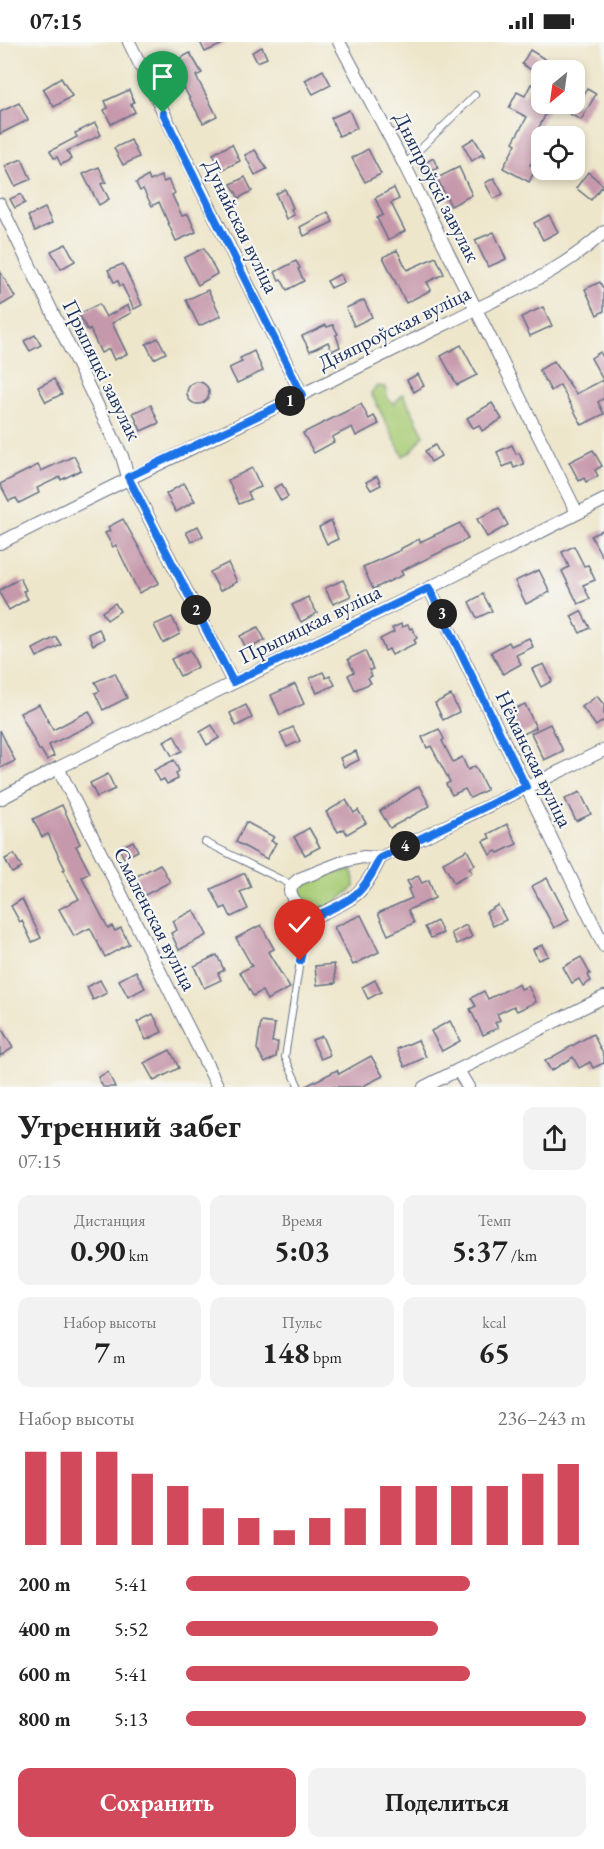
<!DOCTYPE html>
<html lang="ru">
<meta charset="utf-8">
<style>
body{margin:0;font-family:"EB Garamond",serif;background:#f2f2f2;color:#222;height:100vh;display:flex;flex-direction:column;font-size:22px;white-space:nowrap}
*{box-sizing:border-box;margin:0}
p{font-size:20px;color:#767676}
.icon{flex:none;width:33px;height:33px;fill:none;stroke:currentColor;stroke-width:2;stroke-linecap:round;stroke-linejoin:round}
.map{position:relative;height:1045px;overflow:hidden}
.details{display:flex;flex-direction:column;background:#fff;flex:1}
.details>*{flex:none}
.needle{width:39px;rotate:209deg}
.controls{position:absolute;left:531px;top:18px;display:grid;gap:12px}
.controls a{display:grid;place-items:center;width:54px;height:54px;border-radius:12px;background:#fff;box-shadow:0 3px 9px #0003;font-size:30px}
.pin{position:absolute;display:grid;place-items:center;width:51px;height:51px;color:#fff;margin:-62px -26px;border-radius:50% 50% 50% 0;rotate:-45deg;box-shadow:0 0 6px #0007}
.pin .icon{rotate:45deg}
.km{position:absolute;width:30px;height:30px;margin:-15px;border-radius:50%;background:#222;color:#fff;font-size:16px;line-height:30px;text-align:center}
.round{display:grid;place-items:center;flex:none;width:63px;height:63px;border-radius:12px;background:#f2f2f2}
.headline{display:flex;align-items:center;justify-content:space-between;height:102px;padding:0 18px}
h1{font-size:33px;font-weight:700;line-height:45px}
.metrics{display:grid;grid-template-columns:repeat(3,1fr);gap:9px;height:102px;padding:6px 18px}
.metrics div{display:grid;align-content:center;border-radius:12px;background:#f2f2f2;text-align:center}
.metrics b{font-size:30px;font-weight:700}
.metrics small{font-size:16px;font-weight:400}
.metrics p{font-size:16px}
.chart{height:168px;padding:12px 18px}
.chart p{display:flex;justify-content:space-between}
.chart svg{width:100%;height:108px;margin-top:6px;stroke:#d1495b;stroke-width:6}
.cta{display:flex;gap:12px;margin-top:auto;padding:12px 18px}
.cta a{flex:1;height:69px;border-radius:12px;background:#d1495b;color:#fff;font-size:24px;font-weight:700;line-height:69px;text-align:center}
.cta a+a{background:#f2f2f2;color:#222}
ul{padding:0 18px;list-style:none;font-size:20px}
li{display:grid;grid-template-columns:96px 72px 1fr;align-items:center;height:45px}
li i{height:15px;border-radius:8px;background:#d1495b}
.status{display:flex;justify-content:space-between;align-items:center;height:42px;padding:0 30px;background:#fff;direction:ltr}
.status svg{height:16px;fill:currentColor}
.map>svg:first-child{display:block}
.green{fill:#a8cc76;stroke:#627e6a;stroke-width:1.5}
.building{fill:#c698ab}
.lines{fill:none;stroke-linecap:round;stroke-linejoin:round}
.service-casing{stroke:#656f84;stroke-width:8}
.minor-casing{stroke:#656f84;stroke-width:14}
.service{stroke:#fff;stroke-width:6}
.minor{stroke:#fff;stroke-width:12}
.route-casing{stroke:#fff;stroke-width:12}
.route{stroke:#1a73e8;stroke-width:8}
.labels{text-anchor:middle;stroke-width:4.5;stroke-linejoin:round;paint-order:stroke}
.street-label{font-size:21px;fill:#1b2f5e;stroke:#f6f6f2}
</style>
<div class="status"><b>07:15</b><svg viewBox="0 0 49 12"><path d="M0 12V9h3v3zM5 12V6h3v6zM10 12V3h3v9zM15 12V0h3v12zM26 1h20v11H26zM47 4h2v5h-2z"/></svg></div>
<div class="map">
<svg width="604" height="1045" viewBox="0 0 604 1045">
<rect width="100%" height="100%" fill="#f6f6f2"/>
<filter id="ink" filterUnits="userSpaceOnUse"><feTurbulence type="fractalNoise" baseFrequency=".0167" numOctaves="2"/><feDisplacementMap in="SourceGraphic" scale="12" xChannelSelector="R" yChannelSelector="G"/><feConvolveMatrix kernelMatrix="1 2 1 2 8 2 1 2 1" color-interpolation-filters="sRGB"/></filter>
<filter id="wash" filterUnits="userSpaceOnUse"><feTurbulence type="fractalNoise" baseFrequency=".008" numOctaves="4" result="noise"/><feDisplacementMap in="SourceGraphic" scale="24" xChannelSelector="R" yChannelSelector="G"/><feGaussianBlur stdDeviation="1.35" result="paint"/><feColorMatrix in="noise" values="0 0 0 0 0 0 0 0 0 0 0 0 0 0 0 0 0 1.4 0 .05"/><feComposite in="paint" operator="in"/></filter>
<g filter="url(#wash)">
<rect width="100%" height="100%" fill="#eee6cb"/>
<!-- green -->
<g class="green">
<path d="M377,344L385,345L388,357L394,362L403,352L424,393L411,410L403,414L371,351Z"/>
<path d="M352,828L355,845L330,864L313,869C303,861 300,857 300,844L320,834Z"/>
</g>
<g id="blocks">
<!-- building -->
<g class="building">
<path d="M200,0H227L205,10Z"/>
<path d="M262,5L267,16L257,20L252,10Z"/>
<path d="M530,8L548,19L539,33L522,22Z"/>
<path d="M190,11L202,31L196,34L217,74L203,81L184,46L181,47L168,23Z"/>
<path d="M323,28L331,43L313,52L305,38Z"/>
<path d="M61,36L72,54L54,65L43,47Z"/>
<path d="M531,42L542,47V62H551L534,95L539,98L533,110L536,112L530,123L536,126L529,140L503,126L516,102L513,100L527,75L509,66L517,50L525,54Z"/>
<path d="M587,47L596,52L581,78L568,71L573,62H579Z"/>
<path d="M129,48L134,60L131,62L135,70L111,82L104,68L108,66L105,59Z"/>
<path d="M19,61L28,78L0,92V70Z"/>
<path d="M349,68L357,86L339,94L331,76Z"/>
<path d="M95,81L101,93L67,109L71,117L61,123L57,115L54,116L50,109L77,95L75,91Z"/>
<path d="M474,96L486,116L481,113L472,119L463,103Z"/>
<path d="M131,98L139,115L123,123L114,106Z"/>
<path d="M232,102L240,119L222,128L213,112Z"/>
<path d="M368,107L381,132L365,140L352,116Z"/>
<path d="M255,108L267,127L255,133L245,113Z"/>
<path d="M433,116L438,126L425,133L420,124Z"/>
<path d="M22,117L31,137L15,144L5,124Z"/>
<path d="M99,125L106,140L101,142L109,157L99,163L83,132Z"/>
<path d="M459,125L472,153L451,164L437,136Z"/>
<path d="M588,130L603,143L591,158L576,146Z"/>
<path d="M148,134L150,139L161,134L164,140L168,138L175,151L172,153L182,174L188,172L196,190L176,199L159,160L152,164L143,147L140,149L136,141Z"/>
<path d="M245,135L252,149L239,156L231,142Z"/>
<path d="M494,136L503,152L494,157L485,141Z"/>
<path d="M394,146L399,157L391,161L405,189L388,198L377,176L383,173L375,156Z"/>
<path d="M285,147L293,166L291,167L294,173L286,177L276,152Z"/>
<path d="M21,152L25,161L15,166L10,157Z"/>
<path d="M45,166L52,181L35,189L28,174Z"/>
<path d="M328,170L333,180L304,194L300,185Z"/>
<path d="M549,173L558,190L543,198L534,181Z"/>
<path d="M494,190L506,217L488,225L475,198Z"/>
<path d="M66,202L75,219L61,227L51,209Z"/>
<path d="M204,206L217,232L198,243L184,216Z"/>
<path d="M397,208L407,228L436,215L444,232L427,240L431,248L406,261L383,215Z"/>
<path d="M296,219L300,226L298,227L304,239L287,248L281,237L279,238L275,230Z"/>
<path d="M123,222L142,263L134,267L122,243L120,244L118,239L114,240L108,228Z"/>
<path d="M0,229L15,255L0,264Z"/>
<path d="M340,232L344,240L331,246L327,239Z"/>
<path d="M600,240L604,248V269L597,273L585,247Z"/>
<path d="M208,248L221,274L199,284L186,258Z"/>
<path d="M364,258L372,275L354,284L346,266Z"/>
<path d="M99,262L106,275L128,263L131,271L112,281L127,312L114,318L109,307L101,311L90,287L88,289L79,272Z"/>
<path d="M543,265L552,284L530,294L521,275Z"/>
<path d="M326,283L327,285L333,283L338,292L336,293L340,305L332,309L328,300L310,309L302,294Z"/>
<path d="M35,293L41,303L30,309L24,299Z"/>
<path d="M158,296L166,311L154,317L146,302Z"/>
<path d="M461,303L477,333L457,343L441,314Z"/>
<path d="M254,309L263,329L237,341L229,326L242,320L240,316Z"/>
<path d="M600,310L604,317V356L598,360L604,372L582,383L560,343L551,349L539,328L554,319L576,352L603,338L591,316Z"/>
<path d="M418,332L424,344L414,350L407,338Z"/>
<path d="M54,337L62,352L46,360L38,345Z"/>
<circle cx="198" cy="351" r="11"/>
<path d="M492,361L502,377L482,389L479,383L473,386L467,376Z"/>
<path d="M361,362L369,377L374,374L379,382L356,394L352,385L332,395L334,400L314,411L303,391Z"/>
<path d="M151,363L159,381L141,389L133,371Z"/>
<path d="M435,403L441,414L431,420L425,409Z"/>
<path d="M512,403L516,412L519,411L524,422L514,426L512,421L503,425L497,410Z"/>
<path d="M593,408L602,424L595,428L598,434L586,440L584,436L579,439L569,420Z"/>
<path d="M74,414L81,428L61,438L60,435L37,446L39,451L19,461L16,456L9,459L0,442L38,423L41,429Z"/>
<path d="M252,426L261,445L248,450L251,457L239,462L228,438Z"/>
<path d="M377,434L381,443L371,448L366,440Z"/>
<path d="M184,441L195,459L176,470L166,452Z"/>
<path d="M282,442L288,455L281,459L274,446Z"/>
<path d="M499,466L508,483L487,495L477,477Z"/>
<path d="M123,477L159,541L139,551L116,503L113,505L105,491L110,489L108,485Z"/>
<path d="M331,479L338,497L327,502L319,485Z"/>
<path d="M460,481L468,497L401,529L403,533L373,547L363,525L401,508L400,507L419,497L420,500Z"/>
<path d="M198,484L203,494L191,500L186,490Z"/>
<path d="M604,487V518L591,494Z"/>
<path d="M574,504L584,524L588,523L595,538L583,543L590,557L578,562L562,529L569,525L562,510Z"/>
<path d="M228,521L237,540L220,549L210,530Z"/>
<path d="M539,528L550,550L526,562L515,539Z"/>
<path d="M20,536L26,548L23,549L28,557L9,568L0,552V548Z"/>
<path d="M343,538L351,554L333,562L325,546Z"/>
<path d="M483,552L492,569L477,576L469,560Z"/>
<path d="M308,555L317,571L301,580L292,563Z"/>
<path d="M115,561L120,569L107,578L102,570Z"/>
<path d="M581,569L590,586L580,591L571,574Z"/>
<path d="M172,575L180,592L163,601L154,583Z"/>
<path d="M401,582L402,585L408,583L410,587L412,586L417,596L414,598L416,601L392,613L389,607L385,609L380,597L394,590L392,586Z"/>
<path d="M258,585L265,598L247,608L240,594Z"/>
<path d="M99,587L104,597L93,603L88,592Z"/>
<path d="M56,595L61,603L37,615L33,607Z"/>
<path d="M529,596L533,605L516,613L521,622L503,632L491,610L509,600L511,604Z"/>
<path d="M190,608L198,625L180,634L171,617Z"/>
<path d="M365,609L373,627L369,628L372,634L368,636L371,641L355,648L348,633L354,630L348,617Z"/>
<path d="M544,622L552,639L541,645L532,627Z"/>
<path d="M323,630L326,636L330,634L335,643L317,651L310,636Z"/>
<path d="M115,631L127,656L103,668L95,651L100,649L95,640Z"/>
<path d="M295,642L304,662L280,673L271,653Z"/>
<path d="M451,653L459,670L443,678L435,661Z"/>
<path d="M597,654L604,663V678L596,684L582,665Z"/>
<path d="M39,662L53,688L89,669L95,681L49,703L54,714L47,718L41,708H39L20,671Z"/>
<path d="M525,662L536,686L517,695L505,671Z"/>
<path d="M246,663L252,676L236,684L230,671Z"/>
<path d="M550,682L563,709L544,718L531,691Z"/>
<path d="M212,683L219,696L207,703L200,690Z"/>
<path d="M293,685L300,699L287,705L280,691Z"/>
<path d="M439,687L444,697L442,699L453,720L462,715L468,728L475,724L487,748L470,756L465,747L452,753L446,742L450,740L431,704L427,706L422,695Z"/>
<path d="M0,688L15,719L0,726Z"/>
<path d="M174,693L182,709L172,714L164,699Z"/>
<path d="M356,709L359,718L344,725L340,716Z"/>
<path d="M174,718L179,729L176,731L178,737L167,742L164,737L160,739L154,728Z"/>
<path d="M108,732L115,747L97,755L90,741Z"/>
<path d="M419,744L430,764L390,786L380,769Z"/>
<path d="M580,750L591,772L576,779L565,757Z"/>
<path d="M346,758L354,771L358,768L366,781L347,792L344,787L338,790L326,770Z"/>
<path d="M62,763L80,802L76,804L90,831L82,835L85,842L108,886L112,884L115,889L121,886L129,902L105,915L90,886L74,894L59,867L79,857L63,828L65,827L48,792L42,795L33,777Z"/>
<path d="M246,780L274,795L271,799L276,801L267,817L236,800Z"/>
<path d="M507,782L517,802L498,811L496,809L490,813L483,799L490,796L488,792Z"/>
<path d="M309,786L320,805L305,813L294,795Z"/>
<path d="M133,799L138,809L124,816L119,806Z"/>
<path d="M467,808L475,823L469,826L472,831L454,841L443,821Z"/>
<path d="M14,812L22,826L12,831L5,817Z"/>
<path d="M160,822L170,840L145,853L135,835Z"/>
<path d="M245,831L251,845L240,850L248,867L231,875L226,865L221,867L211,847Z"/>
<path d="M418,834L422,841L429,838L435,856L408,868L414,881L388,893L378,871L412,856L408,847L411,846L407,839Z"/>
<path d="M547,836L569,878L554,886L532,844Z"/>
<path d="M22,857L41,896L32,900L22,879L20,880L11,864Z"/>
<path d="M498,863L506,878L493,884L486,870Z"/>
<path d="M194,868L207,893L179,908L171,891L177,888L173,879Z"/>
<path d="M361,873L379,910L353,923L334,885Z"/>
<path d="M437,879L443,891L431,896L425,885Z"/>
<path d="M261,883L274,907L268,910L290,946L267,958L262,949L253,954L240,930L252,924L236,896Z"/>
<path d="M466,883L472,895L457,902L451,891Z"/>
<path d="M542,903L548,914L538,918L533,907Z"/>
<path d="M217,913L224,928L218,931L221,938L204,946L194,924Z"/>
<path d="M581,915L590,932L588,933L591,939L583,944L579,937L572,941L563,925Z"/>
<path d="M334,922L336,941L317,943L315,924Z"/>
<path d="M136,929L145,946L128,955L119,938Z"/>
<path d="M100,938L107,951L93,958L87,945Z"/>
<path d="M375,938L381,950L368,957L362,945Z"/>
<path d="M519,942L521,947L528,944L536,960L517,969L514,964L497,972L500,978L495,981L498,986L483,993L470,967L476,964L471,956L484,949L488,957Z"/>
<path d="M153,972L162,990L146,998L137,980Z"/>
<path d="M450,979L460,999L442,1009L431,989Z"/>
<path d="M261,980L275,982L272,1000H278L276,1015L265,1021L257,1007Z"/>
<path d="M0,984L13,1006L0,1014Z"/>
<path d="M593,992L604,1014V1021L593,1026L590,1020L579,1026L573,1015L551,1029L545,1019Z"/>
<path d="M322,994L330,1013L321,1017L312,998Z"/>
<path d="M418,998L426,1015L405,1025L397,1007Z"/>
<path d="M170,1008L179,1026L154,1039L144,1021Z"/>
<path d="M371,1014L383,1034L361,1045H304L337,1028L339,1032Z"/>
<path d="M108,1030L115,1045H103L98,1035Z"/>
</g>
</g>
</g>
<g filter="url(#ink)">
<use href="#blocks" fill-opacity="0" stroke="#656f84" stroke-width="1.5"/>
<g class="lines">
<defs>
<g id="service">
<path d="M405,122L475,53"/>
<path d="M205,800L292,843"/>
<path d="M299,1045L285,1015L300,919L310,872"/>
</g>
<g id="minor">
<path d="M129,0L302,353"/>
<path d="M339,0L404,122L577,471"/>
<path d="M0,162L122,414L128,435L233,640"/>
<path d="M0,501C135,432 272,368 407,301C430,290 453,278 476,267C524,244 565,226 604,190"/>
<path d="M429,546L604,904"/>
<path d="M58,726L218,1045"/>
<path d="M0,757L58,726L429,546L604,458"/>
<path d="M380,816C362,855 353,857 316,874C301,870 295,864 290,849L292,843L299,837L345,819L363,815L380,816L604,708"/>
<path d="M458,1028L468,1045"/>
<path d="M424,1045L604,955"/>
</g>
</defs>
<!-- service casing -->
<use href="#service" class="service-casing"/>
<!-- minor casing -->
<use href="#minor" class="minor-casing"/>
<!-- service -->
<use href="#service" class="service"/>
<!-- minor -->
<use href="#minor" class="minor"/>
</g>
</g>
<g class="lines" filter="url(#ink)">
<defs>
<path id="route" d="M163,71L302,353L128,435L233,640L429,546L526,745L380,816C362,854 353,857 316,874L309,872L300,919"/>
</defs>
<!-- route casing -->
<use href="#route" class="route-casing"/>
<!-- route -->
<use href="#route" class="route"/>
</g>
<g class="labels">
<!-- street labels -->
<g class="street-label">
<text transform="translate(437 145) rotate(63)" y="7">Дняпроўскі завулак</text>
<text transform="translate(241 184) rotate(64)" y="7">Дунайская вуліца</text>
<text transform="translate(394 286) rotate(-26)" y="7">Дняпроўская вуліца</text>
<text transform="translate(102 328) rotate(64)" y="7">Прыпяцкі завулак</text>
<text transform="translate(310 582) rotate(-26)" y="7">Прыпяцкая вуліца</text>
<text transform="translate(534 717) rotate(64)" y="7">Нёманская вуліца</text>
<text transform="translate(155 877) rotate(63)" y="7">Смаленская вуліца</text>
</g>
</g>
</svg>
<div class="controls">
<a><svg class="needle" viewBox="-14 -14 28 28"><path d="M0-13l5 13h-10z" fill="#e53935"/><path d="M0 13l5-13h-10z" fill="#767676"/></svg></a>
<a><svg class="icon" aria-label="locate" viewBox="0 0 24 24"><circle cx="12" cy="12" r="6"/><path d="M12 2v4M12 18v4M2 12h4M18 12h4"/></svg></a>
</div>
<div class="pin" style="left:163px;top:71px;background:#1e9e55"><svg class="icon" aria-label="arrive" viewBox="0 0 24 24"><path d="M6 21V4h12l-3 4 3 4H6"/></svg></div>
<div class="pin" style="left:300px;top:919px;background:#d93025"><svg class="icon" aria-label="check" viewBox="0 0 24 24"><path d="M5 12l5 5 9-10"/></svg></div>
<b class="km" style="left:290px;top:359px">1</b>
<b class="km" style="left:196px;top:568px">2</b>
<b class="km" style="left:442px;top:572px">3</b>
<b class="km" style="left:405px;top:804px">4</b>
</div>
<section class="details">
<div class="headline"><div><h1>Утренний забег</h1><p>07:15</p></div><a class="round"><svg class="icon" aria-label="share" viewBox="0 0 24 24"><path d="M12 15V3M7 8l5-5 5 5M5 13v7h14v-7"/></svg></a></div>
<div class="metrics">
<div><p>Дистанция</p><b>0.90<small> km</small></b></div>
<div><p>Время</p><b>5:03</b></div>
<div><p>Темп</p><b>5:37<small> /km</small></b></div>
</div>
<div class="metrics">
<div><p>Набор высоты</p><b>7<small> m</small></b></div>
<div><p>Пульс</p><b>148<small> bpm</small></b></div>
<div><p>kcal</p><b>65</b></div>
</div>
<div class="chart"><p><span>Набор высоты</span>236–243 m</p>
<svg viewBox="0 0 160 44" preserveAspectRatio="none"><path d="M5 44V6M15 44V6M25 44V6M35 44V15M45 44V20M55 44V29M65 44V33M75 44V38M85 44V33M95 44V29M105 44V20M115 44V20M125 44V20M135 44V20M145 44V15M155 44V11"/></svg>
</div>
<ul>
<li><b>200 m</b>5:41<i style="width:71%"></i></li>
<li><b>400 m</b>5:52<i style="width:63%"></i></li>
<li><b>600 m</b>5:41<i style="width:71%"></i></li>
<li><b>800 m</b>5:13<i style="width:100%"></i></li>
</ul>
<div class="cta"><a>Сохранить</a><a>Поделиться</a></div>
</section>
